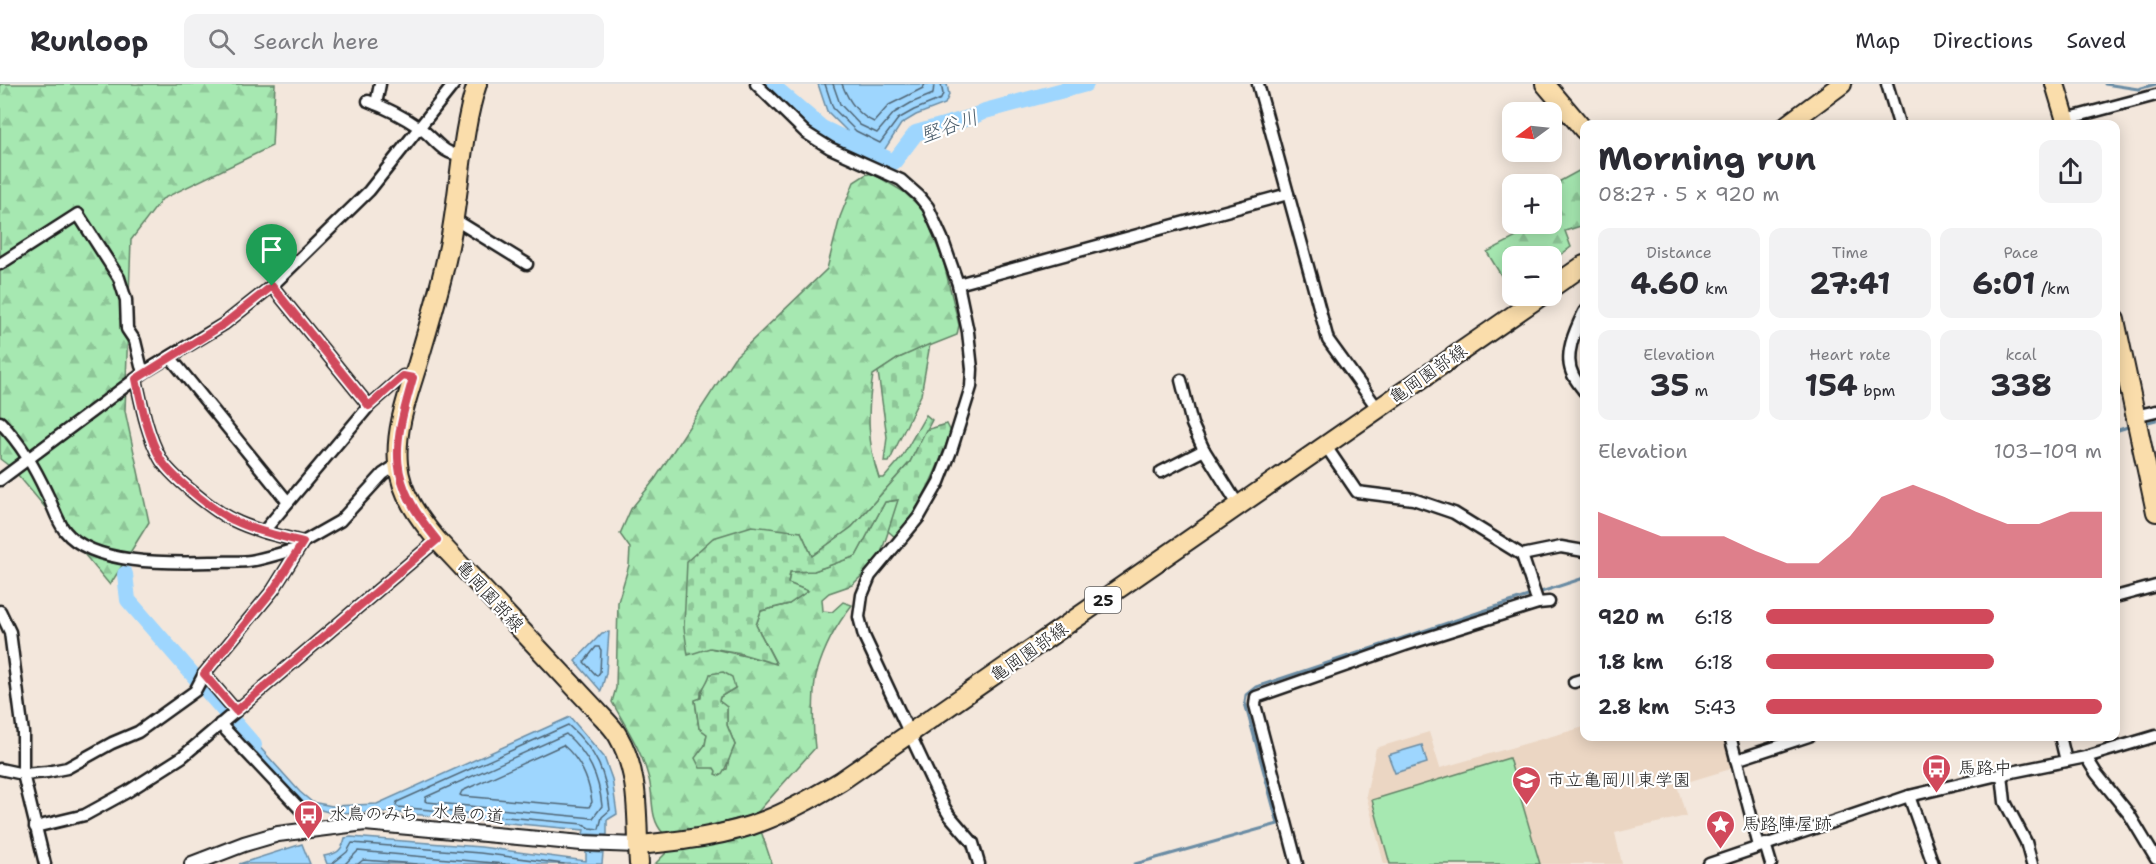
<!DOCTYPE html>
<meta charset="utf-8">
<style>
body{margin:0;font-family:"Shantell Sans","Klee One",sans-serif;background:#f2f2f3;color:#2b2b33;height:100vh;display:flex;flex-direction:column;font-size:22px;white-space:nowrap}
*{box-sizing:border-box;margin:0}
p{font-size:20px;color:#7c7c81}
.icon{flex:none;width:33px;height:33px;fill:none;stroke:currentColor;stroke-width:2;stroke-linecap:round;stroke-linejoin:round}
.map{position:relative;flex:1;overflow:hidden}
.drawer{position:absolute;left:1580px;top:36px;width:540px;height:621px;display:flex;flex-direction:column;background:#fff;border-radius:12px;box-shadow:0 3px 15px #0003}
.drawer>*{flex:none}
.needle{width:39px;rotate:255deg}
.fabs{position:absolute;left:1502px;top:18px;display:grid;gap:12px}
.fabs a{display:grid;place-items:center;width:60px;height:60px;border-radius:12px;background:#fff;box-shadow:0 3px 15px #0003;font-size:30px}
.pin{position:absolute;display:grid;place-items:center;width:51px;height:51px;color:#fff;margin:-62px -26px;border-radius:50% 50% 50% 0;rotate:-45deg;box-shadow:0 0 6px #0007}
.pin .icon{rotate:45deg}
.round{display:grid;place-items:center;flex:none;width:63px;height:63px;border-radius:12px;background:#f2f2f3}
.summary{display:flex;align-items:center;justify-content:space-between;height:102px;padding:0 18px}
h1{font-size:33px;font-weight:700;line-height:45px}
.metrics{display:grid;grid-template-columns:repeat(3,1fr);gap:9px;height:102px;padding:6px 18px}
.metrics div{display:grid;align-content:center;border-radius:12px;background:#f2f2f3;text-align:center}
.metrics b{font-size:30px;font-weight:700}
.metrics small{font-size:16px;font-weight:400}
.metrics p{font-size:16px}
.chart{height:168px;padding:12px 18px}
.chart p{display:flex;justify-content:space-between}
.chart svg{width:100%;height:108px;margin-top:6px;fill:#d1495b;opacity:.7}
ul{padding:0 18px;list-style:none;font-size:20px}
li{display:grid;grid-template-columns:96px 72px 1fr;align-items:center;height:45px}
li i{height:15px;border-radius:8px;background:#d1495b}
header{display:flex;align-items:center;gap:36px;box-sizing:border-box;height:84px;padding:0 30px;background:#fff;border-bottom:2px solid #e1e1e2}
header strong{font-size:28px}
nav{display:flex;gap:33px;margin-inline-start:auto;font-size:21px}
.search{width:420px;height:54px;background:#f2f2f3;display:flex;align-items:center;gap:15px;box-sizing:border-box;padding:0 21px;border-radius:12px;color:#7c7c81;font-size:22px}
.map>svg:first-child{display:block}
.built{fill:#ebd6c3}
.forest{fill:url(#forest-firs);stroke:#618266;stroke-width:1.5;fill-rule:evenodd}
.cemetery{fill:url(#cemetery-stones);stroke:#618266;stroke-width:1.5}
.garden{fill:#a6e8b1;stroke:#618266;stroke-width:1.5}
.water{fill:#9ed6fe;stroke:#6a8ca4;stroke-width:1.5}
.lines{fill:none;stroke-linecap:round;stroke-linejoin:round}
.shore{stroke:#506676;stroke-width:1.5}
.stream{stroke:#6a8ca4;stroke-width:3}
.river{stroke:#9ed6fe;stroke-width:16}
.minor-casing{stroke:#1c1c1c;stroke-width:15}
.tertiary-casing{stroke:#1c1c1c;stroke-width:18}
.primary-casing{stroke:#1c1c1c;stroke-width:22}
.minor{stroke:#fff;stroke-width:10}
.tertiary{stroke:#fff;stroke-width:14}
.primary{stroke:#faddab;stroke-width:18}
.route-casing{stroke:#fff;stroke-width:12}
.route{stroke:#d1495b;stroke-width:8}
.labels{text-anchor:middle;stroke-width:4.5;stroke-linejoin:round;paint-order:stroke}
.shield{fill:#fff;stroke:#606060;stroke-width:1.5}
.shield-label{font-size:16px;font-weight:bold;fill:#1c1c1c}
.street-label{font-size:18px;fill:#1c1c1c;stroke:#fff}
.poi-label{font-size:18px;fill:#1c1c1c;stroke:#fff;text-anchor:start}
.water-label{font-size:20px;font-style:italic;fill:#4a5d6b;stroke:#fff}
</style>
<header>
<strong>Runloop</strong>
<div class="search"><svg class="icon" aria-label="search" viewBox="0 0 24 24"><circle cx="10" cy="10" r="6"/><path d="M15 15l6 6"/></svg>Search here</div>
<nav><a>Map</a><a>Directions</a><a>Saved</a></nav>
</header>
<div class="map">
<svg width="2156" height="780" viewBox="0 0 2156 780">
<defs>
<pattern id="forest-firs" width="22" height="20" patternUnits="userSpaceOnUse" patternTransform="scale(1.5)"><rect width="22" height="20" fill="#a6e8b1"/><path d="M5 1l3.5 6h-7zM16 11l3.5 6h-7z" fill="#8ec698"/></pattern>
<pattern id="cemetery-stones" width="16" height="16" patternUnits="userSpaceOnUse" patternTransform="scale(1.5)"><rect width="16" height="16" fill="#a6e8b1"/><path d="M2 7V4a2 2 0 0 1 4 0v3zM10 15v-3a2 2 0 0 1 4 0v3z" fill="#8ec698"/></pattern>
</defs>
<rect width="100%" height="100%" fill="#f3e7dc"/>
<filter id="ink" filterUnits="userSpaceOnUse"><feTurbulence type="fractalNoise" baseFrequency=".0167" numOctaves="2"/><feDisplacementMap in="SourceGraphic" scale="12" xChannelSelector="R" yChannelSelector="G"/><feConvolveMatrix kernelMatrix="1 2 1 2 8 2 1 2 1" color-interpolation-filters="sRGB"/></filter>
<g filter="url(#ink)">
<!-- built -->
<path class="built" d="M1584,643V652L1725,653L1734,684L1677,701L1686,732L1615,749L1622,780H1384L1366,711L1376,664L1429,648L1440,684Z"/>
<!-- forest -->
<g class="forest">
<path d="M0,0H275L272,62L162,115L131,156L125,327L149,438L110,501L13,385L0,375Z"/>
<path d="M1584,84V141L1565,147L1571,163L1551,178V172H1512V200L1502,193L1487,168L1532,145L1530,140H1551V102Z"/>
<path d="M872,89L904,108L924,127L944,180L959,241L957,251L899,274L873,291C867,327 867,359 879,394H884L902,373L926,331L932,336L910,378L852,443L812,472L801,448L710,564L776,579L756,541L761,527L789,520L807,507L788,499L790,488L814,487L856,472L885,418L899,416L879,475L852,501L829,509L822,515L823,527L832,528L843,518L852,521C837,540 824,564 817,588C812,603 813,647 815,664L756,730L684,749H663C649,734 654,714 649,695C642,667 626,643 612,618L616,604L618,518L629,481L630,464L620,450L631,425L655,395L734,274L827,185L840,133L854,98L865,91ZM709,596L735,604L720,613L719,617L727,623V641L735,661L729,674L727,685L716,687L705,661L707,650L699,644L695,617L701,614V607Z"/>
<path d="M761,747L772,780H655L667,768Z"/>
</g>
<!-- cemetery -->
<g class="cemetery">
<path d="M930,260L921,311L889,378H884L887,353L878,288L899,274Z"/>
<path d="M947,340L951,348C937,385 922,423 895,453L888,447L898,416L885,418L856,472L814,487L790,488L788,499L808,507L789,520L761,527L756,541L776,580L735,568L710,564L688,571L684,544L687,477L713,454L752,442L801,448L812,472L852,443L910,378L926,346Z"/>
<path d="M723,588L732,593L735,604L720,613L719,617L727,623V641L735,661C729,673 728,683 720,692L715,690L716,687L714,684H700L695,674L705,661L707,650L699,644L695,616L701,614C701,604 708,599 710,590Z"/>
</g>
<!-- garden -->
<path class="garden" d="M1509,674L1540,780H1390L1372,716Z"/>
<!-- water -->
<g class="water">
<path d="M818,0H947L949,11L945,20L916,31L901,40L883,68L852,52L827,27Z"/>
<path d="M609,548L606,589L601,607L575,577L602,549Z"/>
<path d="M570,633L604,673L612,695L617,730L607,736V751L583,750L584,746L389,728L332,729L310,723L294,712L252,663L256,659L300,708L312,718L332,722L377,720Z"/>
<path d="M1422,661L1427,679L1395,689L1388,671Z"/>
<path d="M351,753L481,763L586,777V768L603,769L602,780H327L324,772C337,770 342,767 345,754Z"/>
<path d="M302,760L310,780H239Z"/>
</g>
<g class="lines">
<!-- shore -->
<g class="shore">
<path d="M825,0L833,24L856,47L880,59L898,35L914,26L941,15L943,10L941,0"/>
<path d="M833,0L840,20L860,41L877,49L894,29L911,19L933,10L934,0"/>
<path d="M842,0C848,16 858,31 874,38L889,21L923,4L925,0"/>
<path d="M596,563H599L601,566L600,588L597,592L584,578Z"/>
<path d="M568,641C597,667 606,689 610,726L602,733L599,745L590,744L583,740L398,723L396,721L397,718Z"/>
<path d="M566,650C589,671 599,692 602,722L593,734L427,718L425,717L426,713Z"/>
<path d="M563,661C581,676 589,695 592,718L589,723L462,712L460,711L462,707Z"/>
<path d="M332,780L347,768L352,759L480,769L564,780"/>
<path d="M345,780L358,767L505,780"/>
<path d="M358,780L363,776L417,780"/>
</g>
<!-- stream -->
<g class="stream">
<path d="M2105,0L2138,5L2156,0"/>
<path d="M2144,339L2156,336"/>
<path d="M2115,347L2128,343"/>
<path d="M1538,509L1584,494"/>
<path d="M1135,780L1278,740L1245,619L1246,611L1256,603L1531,511"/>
</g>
<!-- river -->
<g class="river">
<path d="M771,0L822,44L894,78L916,49L972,33L985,27L1086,0"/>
<path d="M125,490L128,516L254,661"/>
</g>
<defs>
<g id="minor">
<path d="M756,0L806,49L830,64L901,96L919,112L928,123L942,154L958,200L968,248L972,285L971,303L951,367L939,398L919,433L870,492L862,511L859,533L864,552L943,721L949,731L973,759L979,780"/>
<path d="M1258,0L1328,256L1378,325"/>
<path d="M1887,0L1899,40"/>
<path d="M368,17C387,24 404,33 420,44C438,57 440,69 463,72"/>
<path d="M376,20L380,0"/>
<path d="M2066,35L2156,11"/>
<path d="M454,135L527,180"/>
<path d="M0,180L78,130L119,194L126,216L127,245L135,257L141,282L146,287"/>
<path d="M958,200L1288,110"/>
<path d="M272,202L369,322"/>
<path d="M1584,228C1575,246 1563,272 1573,291C1576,297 1580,302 1584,307"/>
<path d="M170,273L288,418"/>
<path d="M136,295C142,322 147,350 160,374C169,391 215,428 233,436C255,447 280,452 303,458"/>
<path d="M1181,296L1192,340L1204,366L1239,422"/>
<path d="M2135,332L2156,327"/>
<path d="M0,338C21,360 34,382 47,410C53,422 57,437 65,447C93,482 173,479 214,478C227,477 242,479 255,476C270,473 285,468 299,464"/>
<path d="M1325,361L1357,408L1413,415L1454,429L1522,471L1561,463L1584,467"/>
<path d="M1161,388L1204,366"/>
<path d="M0,396L146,287L224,240L272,202L369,107L454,0"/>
<path d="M264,447L369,322L403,292L413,294"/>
<path d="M1522,471L1538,519L1549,518"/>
<path d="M2115,513L2156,502"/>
<path d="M0,527L10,548L23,649V690L45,780"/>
<path d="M204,590L236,627"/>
<path d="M1574,598L1584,595"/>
<path d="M220,640L301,726"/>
<path d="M1730,652L1759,762"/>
<path d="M2060,652L2066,677"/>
<path d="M2086,673L2096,689L2129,730L2156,775"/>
<path d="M1736,676L1809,652"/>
<path d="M0,685L23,690L47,688L67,684L112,659L138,648L195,607L204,590L273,506L303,458L340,437L383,390L398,380"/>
<path d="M2002,690L2005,718L2026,758L2032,780"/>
<path d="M1909,712L1933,780"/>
<path d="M35,743L85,731L127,708L182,673L437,456"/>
<path d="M1765,760L1771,780"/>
<path d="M1297,780L1255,621L1256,613L1405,561L1538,519"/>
<path d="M1709,780L1909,712L2002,690L2086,673L2156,652"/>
</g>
<path id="tertiary" d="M192,780L244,760L278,750L365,739L582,759L638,761"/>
<g id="primary">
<path d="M477,0C460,51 460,113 448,167C440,206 428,244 417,282C407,314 395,346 398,380C401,410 418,433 437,456L597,627C604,635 613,643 618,652C641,692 636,736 639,780"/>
<path d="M1545,0L1584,46"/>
<path d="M2055,0L2067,40"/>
<path d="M1788,40L1842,0"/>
<path d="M1551,204L1584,181"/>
<path d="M2115,236L2156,428"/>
<path d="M638,761C681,757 726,752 766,736C792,726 817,711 841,697L1541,212"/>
</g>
</defs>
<!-- minor casing -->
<use href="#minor" class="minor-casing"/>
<!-- tertiary casing -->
<use href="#tertiary" class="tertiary-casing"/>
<!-- primary casing -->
<use href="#primary" class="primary-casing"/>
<!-- minor -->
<use href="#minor" class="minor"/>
<!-- tertiary -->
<use href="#tertiary" class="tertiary"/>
<!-- primary -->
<use href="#primary" class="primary"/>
</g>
</g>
<g class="lines" filter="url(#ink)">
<defs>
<path id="route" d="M272,202L369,322L403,292L413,294C392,366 387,395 437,456L236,627L204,590L273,506L303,458C280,452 255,447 233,436C215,428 169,391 160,374C147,350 142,322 136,295L224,240Z"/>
</defs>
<!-- route casing -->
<use href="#route" class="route-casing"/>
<!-- route -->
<use href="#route" class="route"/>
</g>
<!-- icons -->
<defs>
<symbol id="bus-pin" viewBox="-11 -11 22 30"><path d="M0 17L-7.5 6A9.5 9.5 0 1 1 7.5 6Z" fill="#d1495b" stroke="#fff"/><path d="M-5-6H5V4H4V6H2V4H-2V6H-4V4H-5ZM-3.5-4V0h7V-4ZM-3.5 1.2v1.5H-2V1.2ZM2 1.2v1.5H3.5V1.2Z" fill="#fff"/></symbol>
<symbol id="school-pin" viewBox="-11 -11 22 30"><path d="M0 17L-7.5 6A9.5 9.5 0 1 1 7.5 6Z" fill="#d1495b" stroke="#fff"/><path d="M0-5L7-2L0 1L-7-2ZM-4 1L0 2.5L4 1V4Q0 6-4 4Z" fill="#fff"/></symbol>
<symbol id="sight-pin" viewBox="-11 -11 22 30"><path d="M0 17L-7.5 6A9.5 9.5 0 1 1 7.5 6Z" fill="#d1495b" stroke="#fff"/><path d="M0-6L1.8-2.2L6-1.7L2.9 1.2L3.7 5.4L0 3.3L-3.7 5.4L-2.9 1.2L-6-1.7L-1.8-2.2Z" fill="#fff"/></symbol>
</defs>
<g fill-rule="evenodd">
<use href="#bus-pin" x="1920" y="668" width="33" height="45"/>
<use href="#school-pin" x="1510" y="680" width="33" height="45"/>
<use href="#bus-pin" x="292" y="714" width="33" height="45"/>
<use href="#sight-pin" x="1704" y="724" width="33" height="45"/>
</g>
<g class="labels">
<!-- shield labels -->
<rect class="shield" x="1085" y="503" width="36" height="26" rx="4.5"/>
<g class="shield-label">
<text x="1103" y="522">25</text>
</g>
<!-- street labels -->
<g class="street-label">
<text transform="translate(1428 290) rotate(-35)" y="6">亀岡園部線</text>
<text transform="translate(490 512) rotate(47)" y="6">亀岡園部線</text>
<text transform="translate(1029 568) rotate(-35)" y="6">亀岡園部線</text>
<text transform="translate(468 730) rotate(5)" y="6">水鳥の道</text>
</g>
<!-- poi labels -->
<g class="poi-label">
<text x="1958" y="690">馬路中</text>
<text x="1547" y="702">市立亀岡川東学園</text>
<text x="329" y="736">水鳥のみち</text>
<text x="1742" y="746">馬路陣屋跡</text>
</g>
<!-- water labels -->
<g class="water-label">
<text transform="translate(949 42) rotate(-19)" y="7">堅谷川</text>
</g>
</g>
</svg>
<div class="fabs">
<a><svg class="needle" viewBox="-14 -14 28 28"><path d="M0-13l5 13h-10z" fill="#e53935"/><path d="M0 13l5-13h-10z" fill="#7c7c81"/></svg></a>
<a>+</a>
<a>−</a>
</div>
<div class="pin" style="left:272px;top:202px;background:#1e9e55"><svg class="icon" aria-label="arrive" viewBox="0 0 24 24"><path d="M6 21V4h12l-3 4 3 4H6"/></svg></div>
<section class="drawer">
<div class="summary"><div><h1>Morning run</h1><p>08:27 · 5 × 920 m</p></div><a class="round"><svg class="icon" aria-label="share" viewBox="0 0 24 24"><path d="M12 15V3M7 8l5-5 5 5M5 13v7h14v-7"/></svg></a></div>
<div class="metrics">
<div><p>Distance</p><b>4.60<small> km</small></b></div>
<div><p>Time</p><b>27:41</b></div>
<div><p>Pace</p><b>6:01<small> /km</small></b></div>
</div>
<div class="metrics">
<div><p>Elevation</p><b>35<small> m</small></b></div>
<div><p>Heart rate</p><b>154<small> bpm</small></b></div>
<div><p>kcal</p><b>338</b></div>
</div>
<div class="chart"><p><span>Elevation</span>103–109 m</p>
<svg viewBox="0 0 160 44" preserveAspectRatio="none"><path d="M0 44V17L10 22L20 27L30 27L40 27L50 33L60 38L70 38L80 27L90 11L100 6L110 11L120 17L130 22L140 22L150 17L160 17V44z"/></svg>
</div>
<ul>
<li><b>920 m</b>6:18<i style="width:68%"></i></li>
<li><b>1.8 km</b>6:18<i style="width:68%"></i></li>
<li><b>2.8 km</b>5:43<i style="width:100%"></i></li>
</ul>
</section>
</div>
